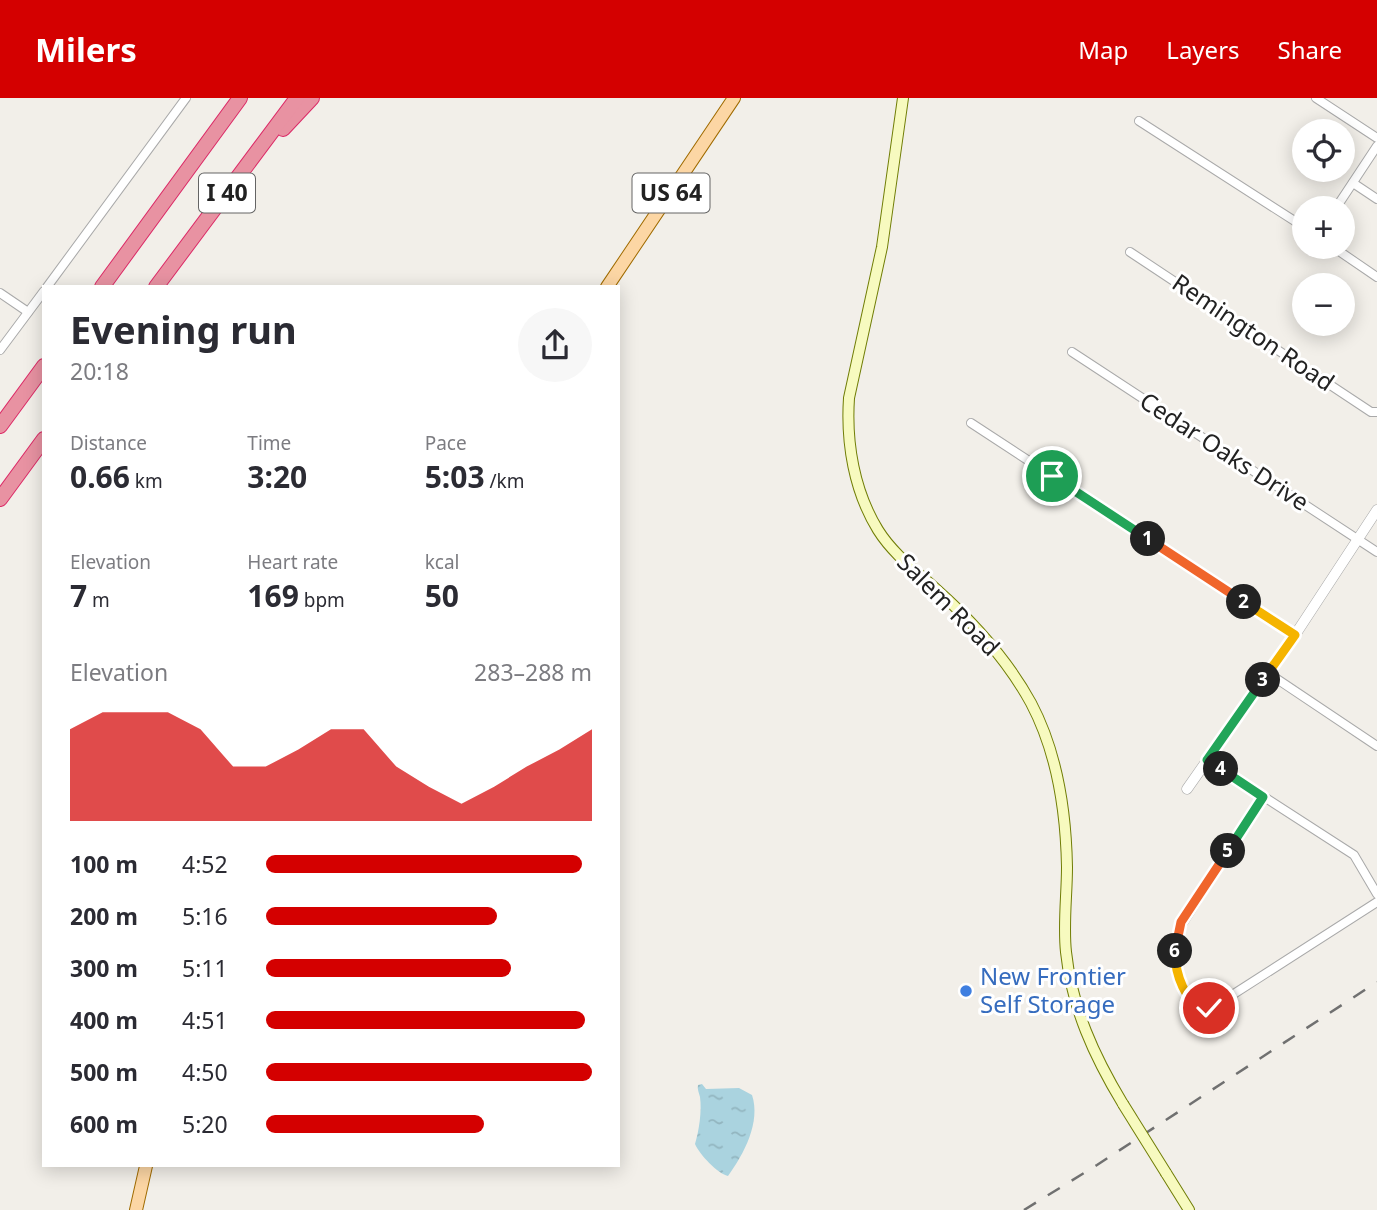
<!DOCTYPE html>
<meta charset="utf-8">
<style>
body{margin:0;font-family:"Noto Sans",sans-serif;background:#f7f7f7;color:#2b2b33;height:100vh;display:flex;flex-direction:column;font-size:26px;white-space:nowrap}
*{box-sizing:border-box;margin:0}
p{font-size:23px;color:#7c7c81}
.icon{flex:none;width:38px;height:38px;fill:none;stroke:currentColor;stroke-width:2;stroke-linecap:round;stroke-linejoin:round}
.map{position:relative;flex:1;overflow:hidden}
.panel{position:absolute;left:42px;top:187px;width:578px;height:882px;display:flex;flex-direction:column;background:#fff;border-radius:0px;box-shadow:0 4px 18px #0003}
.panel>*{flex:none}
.buttons{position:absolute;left:1292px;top:21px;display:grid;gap:14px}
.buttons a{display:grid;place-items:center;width:63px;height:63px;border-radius:50%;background:#fff;box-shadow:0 4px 18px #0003;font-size:35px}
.pin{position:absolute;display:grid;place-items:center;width:60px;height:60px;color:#fff;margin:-30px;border:4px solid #fff;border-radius:50%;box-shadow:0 2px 7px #0007}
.km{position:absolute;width:35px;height:35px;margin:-18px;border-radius:50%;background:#222;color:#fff;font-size:19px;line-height:35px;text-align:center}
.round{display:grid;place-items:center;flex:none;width:74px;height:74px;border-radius:37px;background:#f7f7f7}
.headline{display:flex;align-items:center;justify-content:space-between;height:119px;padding:0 28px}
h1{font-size:38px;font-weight:700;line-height:52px}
.figures{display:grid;grid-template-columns:repeat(3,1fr);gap:10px;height:119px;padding:7px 28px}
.figures div{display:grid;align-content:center}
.figures b{font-size:30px;font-weight:700}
.figures small{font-size:19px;font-weight:400}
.figures p{font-size:19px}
.chart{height:196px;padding:14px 28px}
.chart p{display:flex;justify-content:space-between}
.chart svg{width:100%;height:126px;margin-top:7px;fill:#d40000;opacity:.7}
ul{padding:0 28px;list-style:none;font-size:23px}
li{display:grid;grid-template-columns:112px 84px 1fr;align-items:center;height:52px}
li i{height:18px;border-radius:9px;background:#d40000}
header{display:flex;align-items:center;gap:42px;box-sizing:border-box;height:98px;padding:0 35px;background:#d40000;color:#fff}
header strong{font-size:33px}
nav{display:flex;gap:38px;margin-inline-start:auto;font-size:24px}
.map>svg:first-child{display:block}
.water{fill:url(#water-ripples)}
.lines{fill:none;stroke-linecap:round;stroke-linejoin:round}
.minor-casing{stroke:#a9a9a9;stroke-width:10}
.tertiary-casing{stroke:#a9a9a9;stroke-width:11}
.secondary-casing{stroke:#707d05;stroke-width:12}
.primary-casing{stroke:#a06b00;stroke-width:14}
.motorway-casing{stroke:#dc2a67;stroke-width:16}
.minor{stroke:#fff;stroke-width:8}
.tertiary{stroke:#fff;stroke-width:10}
.secondary{stroke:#f7fabf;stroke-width:10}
.primary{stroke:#fcd6a4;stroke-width:12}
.motorway{stroke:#e892a2;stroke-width:14}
.rail{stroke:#707070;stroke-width:2.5;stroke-dasharray:14 14;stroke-linecap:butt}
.secondary-bridge-casing{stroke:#707d05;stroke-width:12;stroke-linecap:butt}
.secondary-bridge{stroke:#f7fabf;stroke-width:10}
.split-1-casing{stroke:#fff;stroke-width:14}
.split-2-casing{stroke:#fff;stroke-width:14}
.split-3-casing{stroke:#fff;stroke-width:14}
.split-4-casing{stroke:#fff;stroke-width:14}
.split-5-casing{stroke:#fff;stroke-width:14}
.split-6-casing{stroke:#fff;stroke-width:14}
.split-7-casing{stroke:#fff;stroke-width:14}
.split-1{stroke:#22a559;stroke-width:9}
.split-2{stroke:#f0652b;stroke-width:9}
.split-3{stroke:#f5b400;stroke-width:9}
.split-4{stroke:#22a559;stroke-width:9}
.split-5{stroke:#22a559;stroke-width:9}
.split-6{stroke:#f0652b;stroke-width:9}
.split-7{stroke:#f5b400;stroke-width:9}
.shop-dot{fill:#3f7fe0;stroke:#fff;stroke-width:2.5}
.labels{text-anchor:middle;stroke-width:6;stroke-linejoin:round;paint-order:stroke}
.shield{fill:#fff;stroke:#646464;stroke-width:2}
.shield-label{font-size:23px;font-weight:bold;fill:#222}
.street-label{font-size:24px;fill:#222;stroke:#fff}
.shop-label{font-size:24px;fill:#366cbe;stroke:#fff;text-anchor:start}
</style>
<header>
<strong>Milers</strong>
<nav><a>Map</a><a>Layers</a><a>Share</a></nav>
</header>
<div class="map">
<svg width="1377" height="1112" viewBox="0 0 1377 1112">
<defs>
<pattern id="water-ripples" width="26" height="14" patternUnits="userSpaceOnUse" patternTransform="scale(1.75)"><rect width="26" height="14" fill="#aad3df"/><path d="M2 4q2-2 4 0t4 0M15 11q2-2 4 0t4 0" fill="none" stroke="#92b5bf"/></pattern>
</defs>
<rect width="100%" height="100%" fill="#f2efe9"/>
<!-- water -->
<path class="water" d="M702,986L706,991L739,990L752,997C761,1024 744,1056 728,1078C717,1075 700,1057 695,1046C699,1033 702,1013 700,999C699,995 697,991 698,987Z"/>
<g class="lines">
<defs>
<g id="minor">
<path d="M1316,0L1377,40"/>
<path d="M1139,23L1304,129"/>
<path d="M1353,85L1377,101"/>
<path d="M1336,110L1377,48"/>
<path d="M1333,149L1377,179"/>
<path d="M1130,154L1371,314H1377"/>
<path d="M47,189L186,0"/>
<path d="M0,195L28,214"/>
<path d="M0,252L44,193"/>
<path d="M1072,254L1377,454"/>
<path d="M971,325L1295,537"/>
<path d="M1268,575L1377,648"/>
<path d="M1207,662L1354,757L1377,796"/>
<path d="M1263,699L1179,831C1172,854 1178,920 1215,908L1377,804"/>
</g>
<path id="tertiary" d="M1187,691L1295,537L1377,412"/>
<g id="secondary">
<path d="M903,0L882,149L849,300C846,345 854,393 878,432C893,456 916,473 937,492C974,525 1007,561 1031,605C1057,654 1066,714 1067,769C1067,797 1063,826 1066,854C1072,910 1094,958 1123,1006"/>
<path d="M1166,1075L1189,1112"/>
</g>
<g id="primary">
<path d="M607,189L734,0"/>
<path d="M136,1112L146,1068"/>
</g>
<g id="motorway">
<path d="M283,31L312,0"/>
<path d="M102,189L240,0"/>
<path d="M156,189L297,0"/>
<path d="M0,328L44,268"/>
<path d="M0,401L44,341"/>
</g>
</defs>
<!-- minor casing -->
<use href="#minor" class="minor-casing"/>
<!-- tertiary casing -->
<use href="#tertiary" class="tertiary-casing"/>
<!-- secondary casing -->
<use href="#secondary" class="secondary-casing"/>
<!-- primary casing -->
<use href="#primary" class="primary-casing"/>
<!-- motorway casing -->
<use href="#motorway" class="motorway-casing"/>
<!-- minor -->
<use href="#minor" class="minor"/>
<!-- tertiary -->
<use href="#tertiary" class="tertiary"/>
<!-- secondary -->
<use href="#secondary" class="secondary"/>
<!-- primary -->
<use href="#primary" class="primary"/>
<!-- motorway -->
<use href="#motorway" class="motorway"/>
<!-- rail -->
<path class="rail" d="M1024,1112L1097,1067L1377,884"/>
<defs>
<path id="secondary-bridge" d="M1123,1006L1166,1075"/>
</defs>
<!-- secondary-bridge casing -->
<use href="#secondary-bridge" class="secondary-bridge-casing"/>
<!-- secondary-bridge -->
<use href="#secondary-bridge" class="secondary-bridge"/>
</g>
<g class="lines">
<defs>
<path id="split-1" d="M1052,378L1148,441"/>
<path id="split-2" d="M1148,441L1244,504"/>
<path id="split-3" d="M1244,504L1295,537L1263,582"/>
<path id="split-4" d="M1221,671L1207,662L1263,582"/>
<path id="split-5" d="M1221,671L1263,699L1228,753"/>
<path id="split-6" d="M1175,853L1181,824L1228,753"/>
<path id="split-7" d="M1175,853C1175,874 1184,908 1209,910"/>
</defs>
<!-- split-1 casing -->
<use href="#split-1" class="split-1-casing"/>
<!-- split-2 casing -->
<use href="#split-2" class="split-2-casing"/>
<!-- split-3 casing -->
<use href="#split-3" class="split-3-casing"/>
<!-- split-4 casing -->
<use href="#split-4" class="split-4-casing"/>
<!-- split-5 casing -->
<use href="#split-5" class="split-5-casing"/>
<!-- split-6 casing -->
<use href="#split-6" class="split-6-casing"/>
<!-- split-7 casing -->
<use href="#split-7" class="split-7-casing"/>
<!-- split-1 -->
<use href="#split-1" class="split-1"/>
<!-- split-2 -->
<use href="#split-2" class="split-2"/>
<!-- split-3 -->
<use href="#split-3" class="split-3"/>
<!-- split-4 -->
<use href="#split-4" class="split-4"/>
<!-- split-5 -->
<use href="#split-5" class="split-5"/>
<!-- split-6 -->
<use href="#split-6" class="split-6"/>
<!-- split-7 -->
<use href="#split-7" class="split-7"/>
</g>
<!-- markers -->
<circle class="shop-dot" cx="966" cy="893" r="7"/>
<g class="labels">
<!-- shield labels -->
<g class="shield">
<rect x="199" y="75.5" width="56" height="39" rx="5"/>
<rect x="632.5" y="75.5" width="77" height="39" rx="5"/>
</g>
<g class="shield-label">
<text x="227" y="103">I 40</text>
<text x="671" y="103">US 64</text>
</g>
<!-- street labels -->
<g class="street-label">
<text transform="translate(1253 235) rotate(34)" y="8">Remington Road</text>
<text transform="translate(1224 354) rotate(33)" y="8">Cedar Oaks Drive</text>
<text transform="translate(948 507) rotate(45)" y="8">Salem Road</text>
</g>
<!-- shop labels -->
<g class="shop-label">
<text x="980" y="887">New Frontier<tspan x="980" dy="28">Self Storage</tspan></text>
</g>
</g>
</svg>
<div class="buttons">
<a><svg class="icon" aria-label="locate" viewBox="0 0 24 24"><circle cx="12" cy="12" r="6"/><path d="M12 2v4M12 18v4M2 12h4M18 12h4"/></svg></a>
<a>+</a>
<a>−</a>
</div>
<div class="pin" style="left:1052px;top:378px;background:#1e9e55"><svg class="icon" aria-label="arrive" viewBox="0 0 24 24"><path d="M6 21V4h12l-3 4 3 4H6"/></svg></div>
<div class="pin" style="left:1209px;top:910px;background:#d93025"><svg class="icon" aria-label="check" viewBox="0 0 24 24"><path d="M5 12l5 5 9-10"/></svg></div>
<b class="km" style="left:1148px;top:441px">1</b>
<b class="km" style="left:1244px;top:504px">2</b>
<b class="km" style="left:1263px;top:582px">3</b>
<b class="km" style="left:1221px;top:671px">4</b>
<b class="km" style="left:1228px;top:753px">5</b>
<b class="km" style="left:1175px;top:853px">6</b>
<section class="panel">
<div class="headline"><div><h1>Evening run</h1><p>20:18</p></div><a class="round"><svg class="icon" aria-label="share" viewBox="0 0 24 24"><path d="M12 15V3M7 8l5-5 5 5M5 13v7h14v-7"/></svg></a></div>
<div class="figures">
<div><p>Distance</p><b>0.66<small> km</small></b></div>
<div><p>Time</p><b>3:20</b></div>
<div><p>Pace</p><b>5:03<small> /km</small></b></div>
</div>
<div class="figures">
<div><p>Elevation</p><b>7<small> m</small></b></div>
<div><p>Heart rate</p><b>169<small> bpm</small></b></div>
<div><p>kcal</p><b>50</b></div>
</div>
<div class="chart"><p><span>Elevation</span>283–288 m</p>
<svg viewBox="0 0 160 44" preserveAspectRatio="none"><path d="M0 44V12L10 6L20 6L30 6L40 12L50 25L60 25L70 19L80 12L90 12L100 25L110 32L120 38L130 32L140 25L150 19L160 12V44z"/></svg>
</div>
<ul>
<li><b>100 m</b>4:52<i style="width:97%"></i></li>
<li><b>200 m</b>5:16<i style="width:71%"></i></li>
<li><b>300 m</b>5:11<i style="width:75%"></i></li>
<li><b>400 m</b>4:51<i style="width:98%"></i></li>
<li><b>500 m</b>4:50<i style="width:100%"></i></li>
<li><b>600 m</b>5:20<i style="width:67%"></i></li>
</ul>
</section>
</div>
